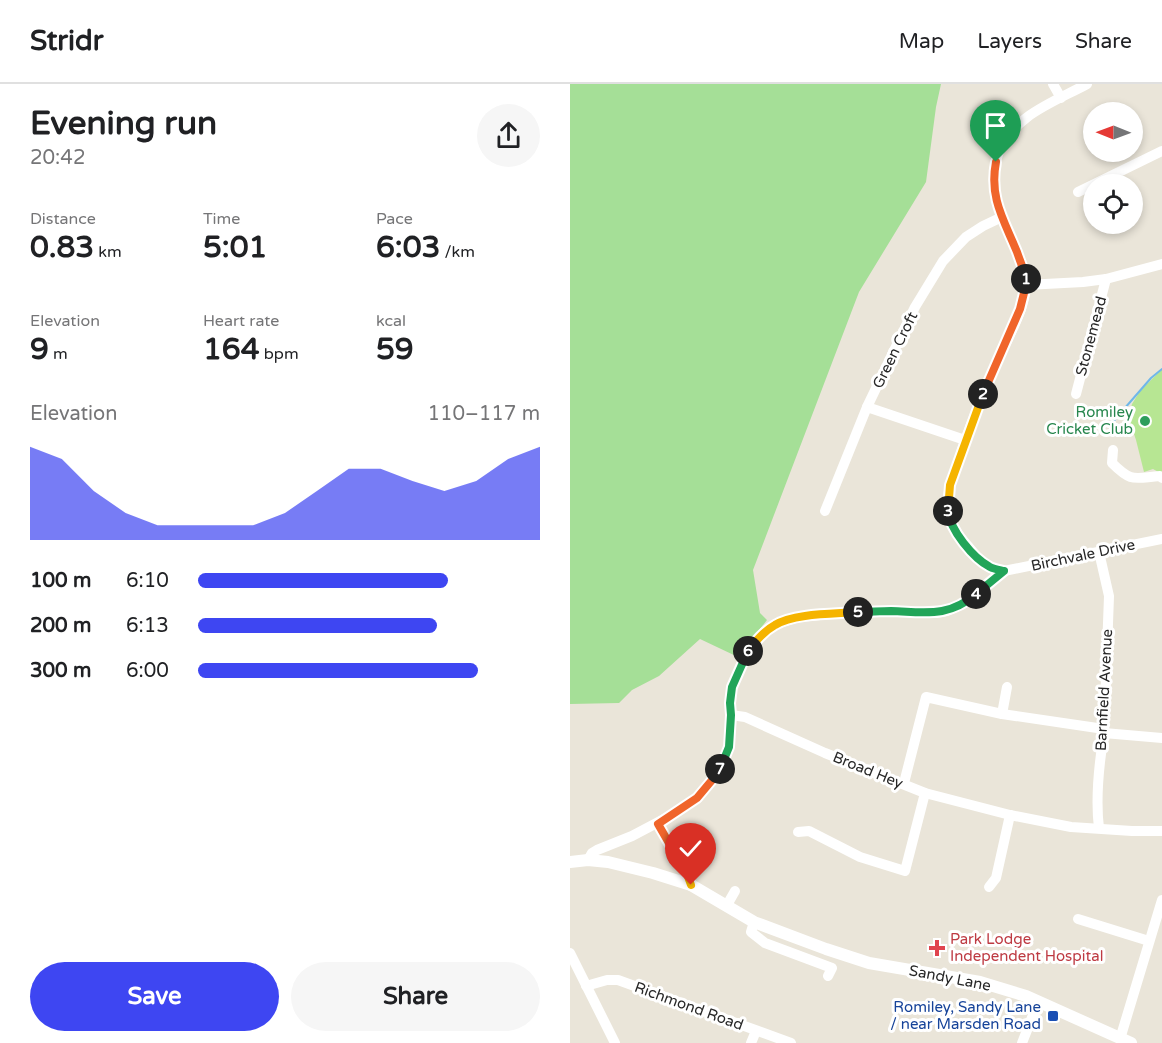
<!DOCTYPE html>
<meta charset="utf-8">
<style>
body{margin:0;font-family:"Varela Round",sans-serif;background:#f6f6f6;color:#202124;height:100vh;display:flex;flex-direction:column;font-size:22px;white-space:nowrap}
*{box-sizing:border-box;margin:0}
p{font-size:20px;color:#757577}
.icon{flex:none;width:33px;height:33px;fill:none;stroke:currentColor;stroke-width:2;stroke-linecap:round;stroke-linejoin:round}
.map{position:relative;flex:1;overflow:hidden}
.drawer{display:flex;flex-direction:column;background:#fff;width:570px}
.drawer>*{flex:none}
.needle{width:39px;rotate:271deg}
.controls{position:absolute;left:513px;top:18px;display:grid;gap:12px}
.controls a{display:grid;place-items:center;width:60px;height:60px;border-radius:50%;background:#fff;box-shadow:0 3px 9px #0003;font-size:30px}
.pin{position:absolute;display:grid;place-items:center;width:51px;height:51px;color:#fff;margin:-62px -26px;border-radius:50% 50% 50% 0;rotate:-45deg;box-shadow:0 0 6px #0007}
.pin .icon{rotate:45deg}
.km{position:absolute;width:30px;height:30px;margin:-15px;border-radius:50%;background:#222;color:#fff;font-size:16px;line-height:30px;text-align:center}
.round{display:grid;place-items:center;flex:none;width:63px;height:63px;border-radius:32px;background:#f6f6f6}
.headline{display:flex;align-items:center;justify-content:space-between;height:102px;padding:0 30px}
h1{font-size:33px;font-weight:700;line-height:45px}
.metrics{display:grid;grid-template-columns:repeat(3,1fr);gap:9px;height:102px;padding:6px 30px}
.metrics div{display:grid;align-content:center}
.metrics b{font-size:30px;font-weight:700}
.metrics small{font-size:16px;font-weight:400}
.metrics p{font-size:16px}
.chart{height:168px;padding:12px 30px}
.chart p{display:flex;justify-content:space-between}
.chart svg{width:100%;height:108px;margin-top:6px;fill:#3e46f2;opacity:.7}
.primary-button{display:flex;gap:12px;margin-top:auto;padding:12px 30px}
.primary-button a{flex:1;height:69px;border-radius:36px;background:#3e46f2;color:#fff;font-size:24px;font-weight:700;line-height:69px;text-align:center}
.primary-button a+a{background:#f6f6f6;color:#202124}
ul{padding:0 30px;list-style:none;font-size:20px}
li{display:grid;grid-template-columns:96px 72px 1fr;align-items:center;height:45px}
li i{height:15px;border-radius:8px;background:#3e46f2}
header{display:flex;align-items:center;gap:36px;box-sizing:border-box;height:84px;padding:0 30px;background:#fff;border-bottom:2px solid #e0e0e0}
header strong{font-size:28px}
nav{display:flex;gap:33px;margin-inline-start:auto;font-size:21px}
main{display:flex;flex:1;min-height:0}
.map>svg:first-child{display:block}
.green{fill:#a5df97}
.pitch{fill:#b7e693}
.lines{fill:none;stroke-linecap:round;stroke-linejoin:round}
.stream{stroke:#6fb7e9;stroke-width:2}
.minor{stroke:#fff;stroke-width:10}
.tertiary{stroke:#fff;stroke-width:12}
.split-1-casing{stroke:#fff;stroke-width:12}
.split-2-casing{stroke:#fff;stroke-width:12}
.split-3-casing{stroke:#fff;stroke-width:12}
.split-4-casing{stroke:#fff;stroke-width:12}
.split-5-casing{stroke:#fff;stroke-width:12}
.split-6-casing{stroke:#fff;stroke-width:12}
.split-7-casing{stroke:#fff;stroke-width:12}
.split-8-casing{stroke:#fff;stroke-width:12}
.split-9-casing{stroke:#fff;stroke-width:12}
.split-1{stroke:#f0652b;stroke-width:8}
.split-2{stroke:#f0652b;stroke-width:8}
.split-3{stroke:#f5b400;stroke-width:8}
.split-4{stroke:#22a559;stroke-width:8}
.split-5{stroke:#22a559;stroke-width:8}
.split-6{stroke:#f5b400;stroke-width:8}
.split-7{stroke:#22a559;stroke-width:8}
.split-8{stroke:#f0652b;stroke-width:8}
.split-9{stroke:#f5b400;stroke-width:8}
.leisure-dot{fill:#2e9e5b;stroke:#fff;stroke-width:2}
.health-dot{fill:#e0444e;stroke:#fff;stroke-width:2}
.transit-dot{fill:#1a4fb4;stroke:#fff;stroke-width:2}
.labels{text-anchor:middle;stroke-width:6;stroke-linejoin:round;paint-order:stroke}
.street-label{font-size:15px;fill:#272727;stroke:#fff}
.leisure-label{font-size:15px;fill:#27864d;stroke:#fff;text-anchor:end}
.health-label{font-size:15px;fill:#be3a42;stroke:#fff;text-anchor:start}
.transit-label{font-size:15px;fill:#164399;stroke:#fff;text-anchor:end}
</style>
<header>
<strong>Stridr</strong>
<nav><a>Map</a><a>Layers</a><a>Share</a></nav>
</header>
<main>
<section class="drawer">
<div class="headline"><div><h1>Evening run</h1><p>20:42</p></div><a class="round"><svg class="icon" aria-label="share" viewBox="0 0 24 24"><path d="M12 15V3M7 8l5-5 5 5M5 13v7h14v-7"/></svg></a></div>
<div class="metrics">
<div><p>Distance</p><b>0.83<small> km</small></b></div>
<div><p>Time</p><b>5:01</b></div>
<div><p>Pace</p><b>6:03<small> /km</small></b></div>
</div>
<div class="metrics">
<div><p>Elevation</p><b>9<small> m</small></b></div>
<div><p>Heart rate</p><b>164<small> bpm</small></b></div>
<div><p>kcal</p><b>59</b></div>
</div>
<div class="chart"><p><span>Elevation</span>110–117 m</p>
<svg viewBox="0 0 160 44" preserveAspectRatio="none"><path d="M0 44V6L10 11L20 24L30 33L40 38L50 38L60 38L70 38L80 33L90 24L100 15L110 15L120 20L130 24L140 20L150 11L160 6V44z"/></svg>
</div>
<ul>
<li><b>100 m</b>6:10<i style="width:73%"></i></li>
<li><b>200 m</b>6:13<i style="width:70%"></i></li>
<li><b>300 m</b>6:00<i style="width:82%"></i></li>
</ul>
<div class="primary-button"><a>Save</a><a>Share</a></div>
</section>
<div class="map">
<svg width="592" height="959" viewBox="0 0 592 959">
<rect width="100%" height="100%" fill="#eae5d9"/>
<!-- green -->
<path class="green" d="M0,0H371L366,23L356,98L289,208L183,486L190,529L197,536L168,573L130,555L89,592L62,606L49,619L0,620Z"/>
<!-- pitch -->
<path class="pitch" d="M592,285V390L583,385L574,388L566,356L562,344L554,339L557,338L562,320L570,307Z"/>
<g class="lines">
<!-- stream -->
<path class="stream" d="M541,340L581,294L592,285"/>
<!-- minor -->
<g class="minor">
<path d="M483,0L491,14"/>
<path d="M508,108L592,67"/>
<path d="M456,201L513,198L536,195L592,180"/>
<path d="M506,310L536,195"/>
<path d="M297,323L395,356"/>
<path d="M543,366L542,379C562,399 564,394 590,392L592,394"/>
<path d="M255,427L297,323L345,223L373,177L396,153L413,142L432,133"/>
<path d="M434,487C430,486 425,486 421,484C412,479 404,470 398,462C391,454 384,447 380,437C373,417 382,394 389,375C400,340 414,307 429,274C439,251 454,227 456,202C457,192 452,181 448,171C434,137 414,106 429,68C444,31 484,18 517,0"/>
<path d="M432,630L437,603"/>
<path d="M161,631L175,633L255,669L355,709L440,731L501,743L562,747H592"/>
<path d="M534,649L592,654"/>
<path d="M334,699L356,613L432,630L534,645"/>
<path d="M88,739L117,790L121,801"/>
<path d="M529,744C525,713 529,680 534,649L539,512L529,468"/>
<path d="M228,748L239,747L290,773L335,787L355,709"/>
<path d="M18,776L22,769L27,766L62,752L98,733L127,714L148,689L159,663L161,631L160,619L162,603L179,566L194,548L206,540L229,533L271,529L321,527L366,529L377,527L395,519L434,487L592,455"/>
<path d="M419,803L426,794L440,731"/>
<path d="M157,821L165,807"/>
<path d="M508,835L579,857"/>
<path d="M184,838L181,848L195,859L262,884L258,892"/>
<path d="M0,869L45,959"/>
<path d="M16,902L37,896H48L221,959"/>
<path d="M550,955L592,816"/>
<path d="M181,959L186,947"/>
<path d="M452,959L468,918"/>
</g>
<!-- tertiary -->
<path class="tertiary" d="M0,778L18,776L38,778L83,789L121,801L184,838L256,865L299,879L410,898L456,912L561,959"/>
</g>
<g class="lines">
<defs>
<path id="split-1" d="M426,78C419,114 434,136 447,168C450,177 454,186 456,195"/>
<path id="split-2" d="M413,310L450,225L456,201V195"/>
<path id="split-3" d="M378,427L380,401L413,310"/>
<path id="split-4" d="M378,427C380,446 403,474 420,483C424,485 430,486 434,487L406,510"/>
<path id="split-5" d="M288,528C299,528 310,527 321,527C355,528 378,534 406,510"/>
<path id="split-6" d="M178,567C186,557 194,547 205,541C224,529 265,530 288,528"/>
<path id="split-7" d="M150,685L159,663L161,631L160,619L162,603L178,567"/>
<path id="split-8" d="M107,773L88,740L127,714L148,689L150,685"/>
<path id="split-9" d="M107,773L117,790L121,801"/>
</defs>
<!-- split-1 casing -->
<use href="#split-1" class="split-1-casing"/>
<!-- split-2 casing -->
<use href="#split-2" class="split-2-casing"/>
<!-- split-3 casing -->
<use href="#split-3" class="split-3-casing"/>
<!-- split-4 casing -->
<use href="#split-4" class="split-4-casing"/>
<!-- split-5 casing -->
<use href="#split-5" class="split-5-casing"/>
<!-- split-6 casing -->
<use href="#split-6" class="split-6-casing"/>
<!-- split-7 casing -->
<use href="#split-7" class="split-7-casing"/>
<!-- split-8 casing -->
<use href="#split-8" class="split-8-casing"/>
<!-- split-9 casing -->
<use href="#split-9" class="split-9-casing"/>
<!-- split-1 -->
<use href="#split-1" class="split-1"/>
<!-- split-2 -->
<use href="#split-2" class="split-2"/>
<!-- split-3 -->
<use href="#split-3" class="split-3"/>
<!-- split-4 -->
<use href="#split-4" class="split-4"/>
<!-- split-5 -->
<use href="#split-5" class="split-5"/>
<!-- split-6 -->
<use href="#split-6" class="split-6"/>
<!-- split-7 -->
<use href="#split-7" class="split-7"/>
<!-- split-8 -->
<use href="#split-8" class="split-8"/>
<!-- split-9 -->
<use href="#split-9" class="split-9"/>
</g>
<!-- markers -->
<circle class="leisure-dot" cx="575" cy="337" r="6"/>
<path class="health-dot" d="M364 855h6v6h6v6h-6v6h-6v-6h-6v-6h6z"/>
<rect class="transit-dot" x="477" y="926" width="12" height="12" rx="3"/>
<g class="labels">
<!-- street labels -->
<g class="street-label">
<text transform="translate(521 252) rotate(-75)" y="5">Stonemead</text>
<text transform="translate(325 266) rotate(-64)" y="5">Green Croft</text>
<text transform="translate(513 471) rotate(-12)" y="5">Birchvale Drive</text>
<text transform="translate(534 606) rotate(-87)" y="5">Barnfield Avenue</text>
<text transform="translate(298 686) rotate(22)" y="5">Broad Hey</text>
<text transform="translate(380 894) rotate(11)" y="5">Sandy Lane</text>
<text transform="translate(119 922) rotate(20)" y="5">Richmond Road</text>
</g>
<!-- leisure labels -->
<g class="leisure-label">
<text x="563" y="333">Romiley<tspan x="563" dy="17">Cricket Club</tspan></text>
</g>
<!-- health labels -->
<g class="health-label">
<text x="380" y="860">Park Lodge<tspan x="380" dy="17">Independent Hospital</tspan></text>
</g>
<!-- transit labels -->
<g class="transit-label">
<text x="471" y="928">Romiley, Sandy Lane<tspan x="471" dy="17">/ near Marsden Road</tspan></text>
</g>
</g>
</svg>
<div class="controls">
<a><svg class="needle" viewBox="-14 -14 28 28"><path d="M0-13l5 13h-10z" fill="#e53935"/><path d="M0 13l5-13h-10z" fill="#757577"/></svg></a>
<a><svg class="icon" aria-label="locate" viewBox="0 0 24 24"><circle cx="12" cy="12" r="6"/><path d="M12 2v4M12 18v4M2 12h4M18 12h4"/></svg></a>
</div>
<div class="pin" style="left:426px;top:78px;background:#1e9e55"><svg class="icon" aria-label="arrive" viewBox="0 0 24 24"><path d="M6 21V4h12l-3 4 3 4H6"/></svg></div>
<div class="pin" style="left:121px;top:801px;background:#d93025"><svg class="icon" aria-label="check" viewBox="0 0 24 24"><path d="M5 12l5 5 9-10"/></svg></div>
<b class="km" style="left:456px;top:195px">1</b>
<b class="km" style="left:413px;top:310px">2</b>
<b class="km" style="left:378px;top:427px">3</b>
<b class="km" style="left:406px;top:510px">4</b>
<b class="km" style="left:288px;top:528px">5</b>
<b class="km" style="left:178px;top:567px">6</b>
<b class="km" style="left:150px;top:685px">7</b>
</div>
</main>
